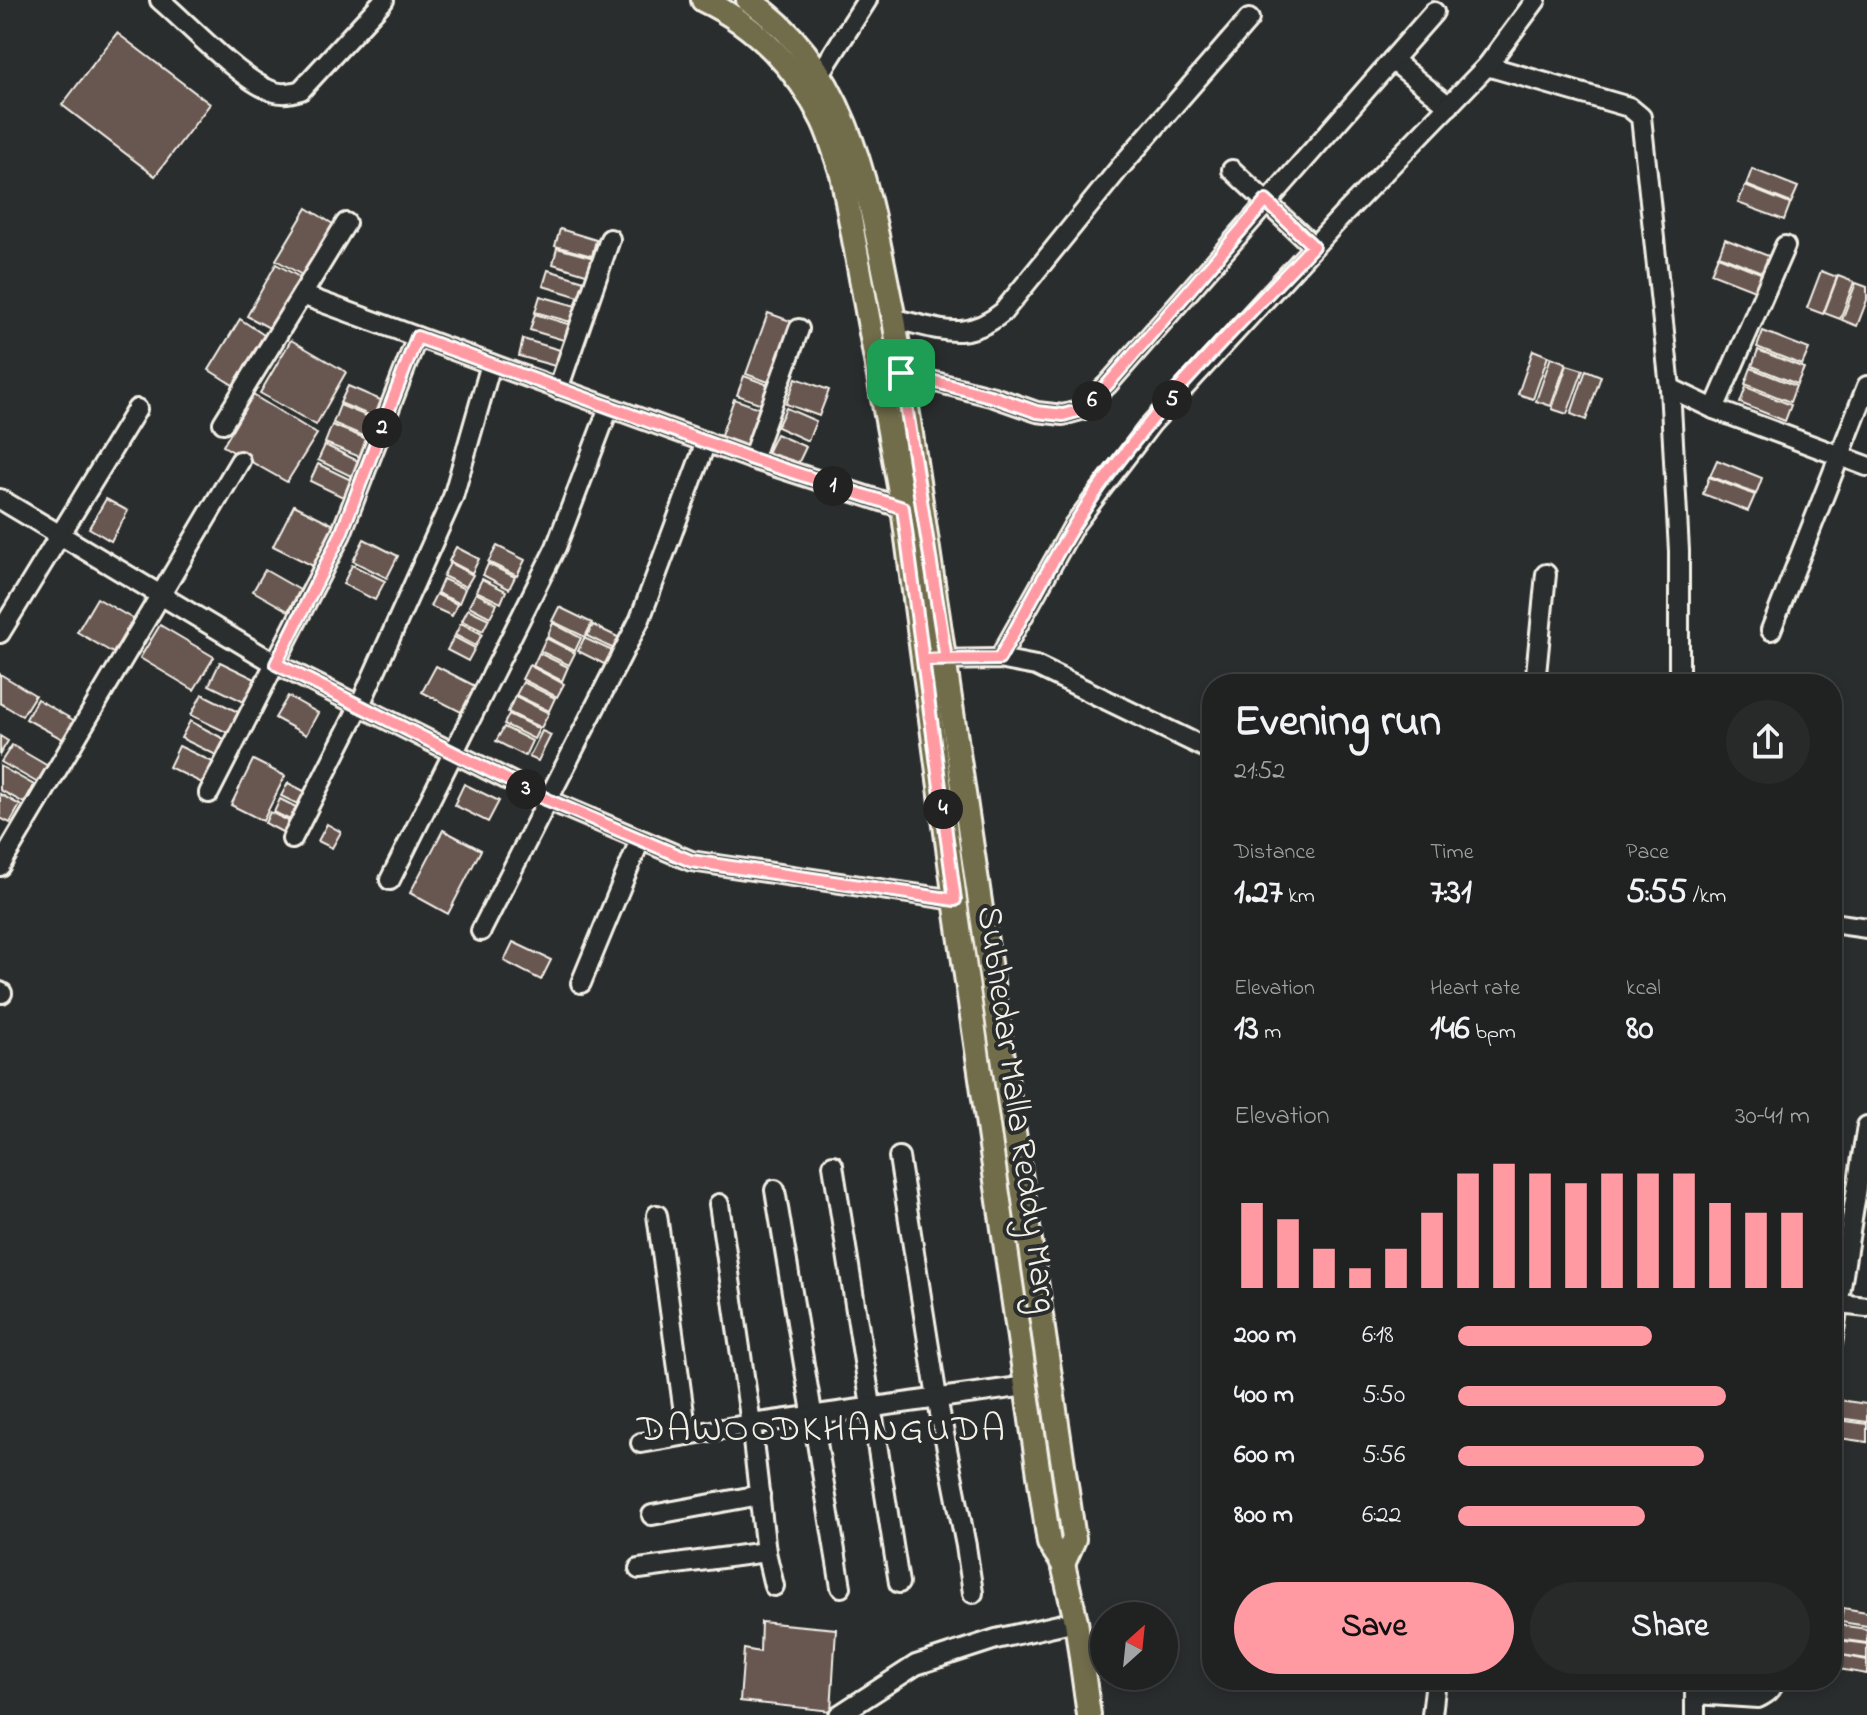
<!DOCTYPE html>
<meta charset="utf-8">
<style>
body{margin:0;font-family:"Indie Flower",sans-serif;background:#282a2a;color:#f1f3f6;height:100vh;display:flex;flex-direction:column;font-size:30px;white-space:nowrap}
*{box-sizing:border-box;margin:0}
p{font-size:26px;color:#a2a4a5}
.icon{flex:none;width:44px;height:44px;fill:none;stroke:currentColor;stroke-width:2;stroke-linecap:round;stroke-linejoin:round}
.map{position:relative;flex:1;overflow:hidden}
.sheet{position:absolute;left:1202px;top:674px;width:640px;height:1016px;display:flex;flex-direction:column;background:#202222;border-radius:32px;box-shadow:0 4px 12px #0003,0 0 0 2px #3d3f40}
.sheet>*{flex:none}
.needle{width:52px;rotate:27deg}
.buttons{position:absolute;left:1090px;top:1602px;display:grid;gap:16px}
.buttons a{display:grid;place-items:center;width:88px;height:88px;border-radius:50%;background:#202222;box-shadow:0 4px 12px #0003,0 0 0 2px #3d3f40;font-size:40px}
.pin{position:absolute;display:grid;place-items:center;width:68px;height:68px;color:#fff;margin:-34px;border-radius:16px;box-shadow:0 4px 12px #0006}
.km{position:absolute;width:40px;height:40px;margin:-20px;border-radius:50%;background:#222;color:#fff;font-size:22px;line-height:40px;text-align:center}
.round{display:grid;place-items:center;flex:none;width:84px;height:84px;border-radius:42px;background:#282a2a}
.overview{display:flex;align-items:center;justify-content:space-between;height:136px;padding:0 32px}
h1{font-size:44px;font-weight:700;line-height:60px}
.metrics{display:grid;grid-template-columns:repeat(3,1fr);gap:12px;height:136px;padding:8px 32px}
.metrics div{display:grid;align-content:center}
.metrics b{font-size:34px;font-weight:700}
.metrics small{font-size:22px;font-weight:400}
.metrics p{font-size:22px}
.chart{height:224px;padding:16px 32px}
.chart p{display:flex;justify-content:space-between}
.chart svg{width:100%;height:144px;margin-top:8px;stroke:#ff9aa2;stroke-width:6}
.cta{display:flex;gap:16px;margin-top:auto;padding:16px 32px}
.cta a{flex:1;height:92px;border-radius:48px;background:#ff9aa2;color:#111;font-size:32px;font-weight:700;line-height:92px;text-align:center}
.cta a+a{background:#282a2a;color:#f1f3f6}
ul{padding:0 32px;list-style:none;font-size:26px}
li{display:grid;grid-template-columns:128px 96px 1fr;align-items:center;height:60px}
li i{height:20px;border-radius:10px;background:#ff9aa2}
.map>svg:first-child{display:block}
.building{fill:#685751;stroke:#f4f1e8;stroke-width:2}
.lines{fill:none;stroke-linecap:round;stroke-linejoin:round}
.minor-casing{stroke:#f4f1e8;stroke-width:24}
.major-casing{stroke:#f4f1e8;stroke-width:28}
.minor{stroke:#2a2d2e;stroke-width:18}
.major{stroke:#716d4b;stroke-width:22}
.route-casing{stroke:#fff;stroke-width:16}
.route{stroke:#ff9aa2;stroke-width:10}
.labels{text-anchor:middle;stroke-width:8;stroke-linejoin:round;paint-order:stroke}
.street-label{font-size:36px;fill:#f4f1e8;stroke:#2a2d2e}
.neighbourhood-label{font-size:38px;letter-spacing:2px;fill:#f4f1e8;stroke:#2a2d2e}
</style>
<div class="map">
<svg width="1867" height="1715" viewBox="0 0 1867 1715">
<rect width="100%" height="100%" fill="#2a2d2e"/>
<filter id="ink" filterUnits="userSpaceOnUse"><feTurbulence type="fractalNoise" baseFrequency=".0125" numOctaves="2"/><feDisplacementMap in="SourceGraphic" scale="16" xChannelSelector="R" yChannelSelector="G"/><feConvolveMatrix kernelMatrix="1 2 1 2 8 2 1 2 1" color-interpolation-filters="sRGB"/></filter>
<g filter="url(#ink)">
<!-- building -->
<g class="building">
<path d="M117,33L210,104L155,176L62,105Z"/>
<path d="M1752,169L1798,187L1791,203L1746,185Z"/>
<path d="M1745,186L1790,204L1784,220L1738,203Z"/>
<path d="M307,208L333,224L302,275L276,260Z"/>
<path d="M560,229L596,240L592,256L555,246Z"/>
<path d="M1725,239L1771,257L1764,273L1719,255Z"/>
<path d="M557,248L594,258L589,275L553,264Z"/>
<path d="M1718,256L1763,274L1757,291L1711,273Z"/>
<path d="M276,264L301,278L273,330L247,316Z"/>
<path d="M548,270L584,281L579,297L543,286Z"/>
<path d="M1821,271L1837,277L1823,314L1807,308Z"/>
<path d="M1838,276L1854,282L1840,319L1824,313Z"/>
<path d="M1856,283L1867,287V300L1857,326L1842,320Z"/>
<path d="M540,296L576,306L571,322L535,312Z"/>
<path d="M768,313L799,324L777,385L746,374Z"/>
<path d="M535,314L571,325L567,341L530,330Z"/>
<path d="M240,319L264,335L233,385L209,370Z"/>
<path d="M1763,331L1809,349L1802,365L1757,347Z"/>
<path d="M523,339L560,350L555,366L519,356Z"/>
<path d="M291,340L346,372L316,425L260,393Z"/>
<path d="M1533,350L1548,356L1533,399L1518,394Z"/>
<path d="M1758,350L1804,368L1797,384L1752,366Z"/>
<path d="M1551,357L1566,363L1551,406L1536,401Z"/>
<path d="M1567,365L1583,370L1567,414L1552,409Z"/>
<path d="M1751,368L1796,386L1790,402L1745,384Z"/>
<path d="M1586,370L1601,376L1586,420L1571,414Z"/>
<path d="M744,376L774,387L767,406L737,395Z"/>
<path d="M796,378L829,390L819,416L786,404Z"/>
<path d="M348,386L383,401L376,418L340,403Z"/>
<path d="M1746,387L1791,405L1785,421L1740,403Z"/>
<path d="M253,395L317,434L287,482L223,446Z"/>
<path d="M734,399L767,411L751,456L718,444Z"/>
<path d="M340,405L374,419L366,437L333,423Z"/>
<path d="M786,408L816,421L808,441L777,427Z"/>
<path d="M332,425L367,439L360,457L325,443Z"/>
<path d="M776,434L806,447L796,468L766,455Z"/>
<path d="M325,445L364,464L357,479L318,460Z"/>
<path d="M1717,460L1762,478L1756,494L1710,476Z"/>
<path d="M318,464L353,481L345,498L310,481Z"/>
<path d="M1709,477L1755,495L1748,511L1703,494Z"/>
<path d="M106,499L128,511L111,541L89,528Z"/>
<path d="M294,505L336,526L315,567L273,546Z"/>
<path d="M364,539L398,556L387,578L353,561Z"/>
<path d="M497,546L525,560L517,576L488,562Z"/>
<path d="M456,547L479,559L472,573L449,561Z"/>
<path d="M450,563L473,575L466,587L443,576Z"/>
<path d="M488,564L515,577L509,589L483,575Z"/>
<path d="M352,565L385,581L375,600L343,584Z"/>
<path d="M265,570L300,590L288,611L253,591Z"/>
<path d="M443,579L465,589L459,603L437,593Z"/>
<path d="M482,579L506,591L501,603L476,591Z"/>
<path d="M476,593L497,604L490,617L469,606Z"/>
<path d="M436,594L457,604L452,616L430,606Z"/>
<path d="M97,598L133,619L113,653L77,632Z"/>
<path d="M559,607L592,623L585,637L552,621Z"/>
<path d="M468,609L489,619L483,631L462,621Z"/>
<path d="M461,623L482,634L476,646L455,635Z"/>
<path d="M553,623L581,638L575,651L547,637Z"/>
<path d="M160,625L214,657L194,690L140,658Z"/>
<path d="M593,625L626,641L620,652L587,636Z"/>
<path d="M454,637L475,648L468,661L447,650Z"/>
<path d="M546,638L575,653L569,665L540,651Z"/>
<path d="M584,638L619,654L612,668L578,651Z"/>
<path d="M539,653L568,667L562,681L533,666Z"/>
<path d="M220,662L257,680L246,703L209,685Z"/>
<path d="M529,665L564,684L557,697L522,679Z"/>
<path d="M436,666L475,686L461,712L422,692Z"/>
<path d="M0,674L35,695L22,716L0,703Z"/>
<path d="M523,682L555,698L549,711L516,695Z"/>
<path d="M202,694L240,713L230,734L191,715Z"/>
<path d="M288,696L318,713L306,735L275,718Z"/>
<path d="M515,696L549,713L541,728L508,712Z"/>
<path d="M37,699L75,721L64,740L26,719Z"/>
<path d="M509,714L539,729L534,739L504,724Z"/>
<path d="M190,721L226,740L218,756L181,738Z"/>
<path d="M504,727L532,741L525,756L496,741Z"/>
<path d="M542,731L551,735L538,761L529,757Z"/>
<path d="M0,736L8,741L0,754Z"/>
<path d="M12,745L48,766L38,783L1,762Z"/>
<path d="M179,746L217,764L206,785L169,767Z"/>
<path d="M253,760L285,776L263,821L231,805Z"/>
<path d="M0,766L34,785L24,803L0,790Z"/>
<path d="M288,783L310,794L304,807L281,796Z"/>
<path d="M464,784L499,801L488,822L454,805Z"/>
<path d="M0,794L20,805L10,823L0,818Z"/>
<path d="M280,799L302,810L296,823L274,812Z"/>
<path d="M270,812L295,824L290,836L265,823Z"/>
<path d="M327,824L341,832L332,848L318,841Z"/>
<path d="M443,830L481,850L448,914L410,893Z"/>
<path d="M513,942L551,960L541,980L504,961Z"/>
<path d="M1832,1399L1867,1404V1422L1832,1417Z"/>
<path d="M1832,1419L1867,1424V1442L1832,1437Z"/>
<path d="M1843,1608L1867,1612V1626L1841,1622Z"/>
<path d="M761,1622L836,1629L831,1711L740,1701L744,1649L760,1652Z"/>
<path d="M1839,1625L1867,1629V1643L1837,1639Z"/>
<path d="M1838,1640L1867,1644V1659L1836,1654Z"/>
<path d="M1836,1654L1867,1660V1674L1833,1668Z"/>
</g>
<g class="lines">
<defs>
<g id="minor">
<path d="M160,0C189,25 234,73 265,88C278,95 288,94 301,90L384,0"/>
<path d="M1392,60L1449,106"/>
<path d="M1487,66L1629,107L1641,117L1670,388L1679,551V676L1676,684"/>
<path d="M820,74L867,0"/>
<path d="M1232,170L1313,246"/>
<path d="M302,295L752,459L903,508"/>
<path d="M894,319C939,328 964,344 1003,312L1122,165L1249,19"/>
<path d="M901,373L994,397L1037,412L1063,415L1081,410L1108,384L1434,12"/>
<path d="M1670,388L1714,409L1867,466"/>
<path d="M558,389L610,239"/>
<path d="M1714,409L1785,246"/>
<path d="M223,423L346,223"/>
<path d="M752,459L799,329"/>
<path d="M0,499L276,664L548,800L691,861L955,900"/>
<path d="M1771,630L1867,386"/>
<path d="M0,633L137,409"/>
<path d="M999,659L1074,525L1151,424L1341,217L1487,66L1536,0"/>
<path d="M931,660L999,659L1036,666L1212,751"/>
<path d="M1535,684L1546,574"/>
<path d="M209,793L341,534L417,337"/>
<path d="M292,839L359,707L453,497L491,364"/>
<path d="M0,866L240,461"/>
<path d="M390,880L556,547L609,407"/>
<path d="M1832,923L1867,928"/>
<path d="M481,931L640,619L706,442"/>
<path d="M581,983L640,840"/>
<path d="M0,992L2,993"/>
<path d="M899,1157L937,1398L966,1546L973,1593"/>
<path d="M833,1165L899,1583"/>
<path d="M775,1190L841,1587"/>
<path d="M719,1204L751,1424L766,1552L774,1586"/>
<path d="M657,1215L687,1435"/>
<path d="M1839,1304L1867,1307"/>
<path d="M1832,1343L1867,1126"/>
<path d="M641,1443L751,1424L1027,1386"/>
<path d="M652,1515L760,1495"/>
<path d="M639,1569L766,1552"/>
<path d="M1695,1694L1758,1698C1766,1694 1773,1690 1774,1680"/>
<path d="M839,1715L916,1665L996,1639L1076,1621"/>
<path d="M1432,1715L1436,1680"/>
<path d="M1695,1715V1680"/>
</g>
<g id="major">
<path d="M703,0C756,25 798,69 823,121C831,138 836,157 842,174L903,508L955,900L1049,1543L1063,1564L1076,1621L1089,1715"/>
<path d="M748,0C855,70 870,205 894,319L1074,1539L1063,1564"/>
</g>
</defs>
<!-- minor casing -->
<use href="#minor" class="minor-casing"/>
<!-- major casing -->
<use href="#major" class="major-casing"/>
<!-- minor -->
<use href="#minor" class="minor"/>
<!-- major -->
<use href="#major" class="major"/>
</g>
</g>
<g class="lines" filter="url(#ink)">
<defs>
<path id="route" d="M901,373L946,659L923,660L903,508L752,459L417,337L341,534L276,664L548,800L691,861L955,900L923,660L999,659C1024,615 1047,569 1074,525C1139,422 1230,334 1313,246L1266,201L1108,384L1081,410L1063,415L1037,412L994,397L901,373"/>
</defs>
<!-- route casing -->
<use href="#route" class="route-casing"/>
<!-- route -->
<use href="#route" class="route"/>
</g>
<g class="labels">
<!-- street labels -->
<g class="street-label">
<text transform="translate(1020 1109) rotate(82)" y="13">Subhedar Malla Reddy Marg</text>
</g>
<!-- neighbourhood labels -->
<g class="neighbourhood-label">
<text x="822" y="1440">DAWOODKHANGUDA</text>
</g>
</g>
</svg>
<div class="buttons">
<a><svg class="needle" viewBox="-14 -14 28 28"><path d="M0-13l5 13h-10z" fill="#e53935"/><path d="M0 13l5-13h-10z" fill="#a2a4a5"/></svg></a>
</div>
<div class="pin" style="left:901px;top:373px;background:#1e9e55"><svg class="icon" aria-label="arrive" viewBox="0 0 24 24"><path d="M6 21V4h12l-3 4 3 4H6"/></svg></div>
<b class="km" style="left:833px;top:486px">1</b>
<b class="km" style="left:382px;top:428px">2</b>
<b class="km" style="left:526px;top:789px">3</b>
<b class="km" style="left:943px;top:809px">4</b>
<b class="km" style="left:1172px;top:400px">5</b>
<b class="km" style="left:1092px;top:401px">6</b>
<section class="sheet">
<div class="overview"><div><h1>Evening run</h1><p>21:52</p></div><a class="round"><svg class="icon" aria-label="share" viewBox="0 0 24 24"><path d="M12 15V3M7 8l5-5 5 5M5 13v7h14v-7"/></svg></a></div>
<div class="metrics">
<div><p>Distance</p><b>1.27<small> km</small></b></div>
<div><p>Time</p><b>7:31</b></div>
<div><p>Pace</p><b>5:55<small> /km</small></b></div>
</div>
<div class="metrics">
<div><p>Elevation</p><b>13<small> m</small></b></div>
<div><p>Heart rate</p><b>146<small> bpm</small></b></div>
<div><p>kcal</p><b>80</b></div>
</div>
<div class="chart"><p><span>Elevation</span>30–41 m</p>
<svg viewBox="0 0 160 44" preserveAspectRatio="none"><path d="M5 44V18M15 44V23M25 44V32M35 44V38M45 44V32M55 44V21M65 44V9M75 44V6M85 44V9M95 44V12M105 44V9M115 44V9M125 44V9M135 44V18M145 44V21M155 44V21"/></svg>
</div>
<ul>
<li><b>200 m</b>6:18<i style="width:55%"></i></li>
<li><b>400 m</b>5:50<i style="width:76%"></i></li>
<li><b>600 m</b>5:56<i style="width:70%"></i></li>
<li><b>800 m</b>6:22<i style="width:53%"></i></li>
</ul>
<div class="cta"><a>Save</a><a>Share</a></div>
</section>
</div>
